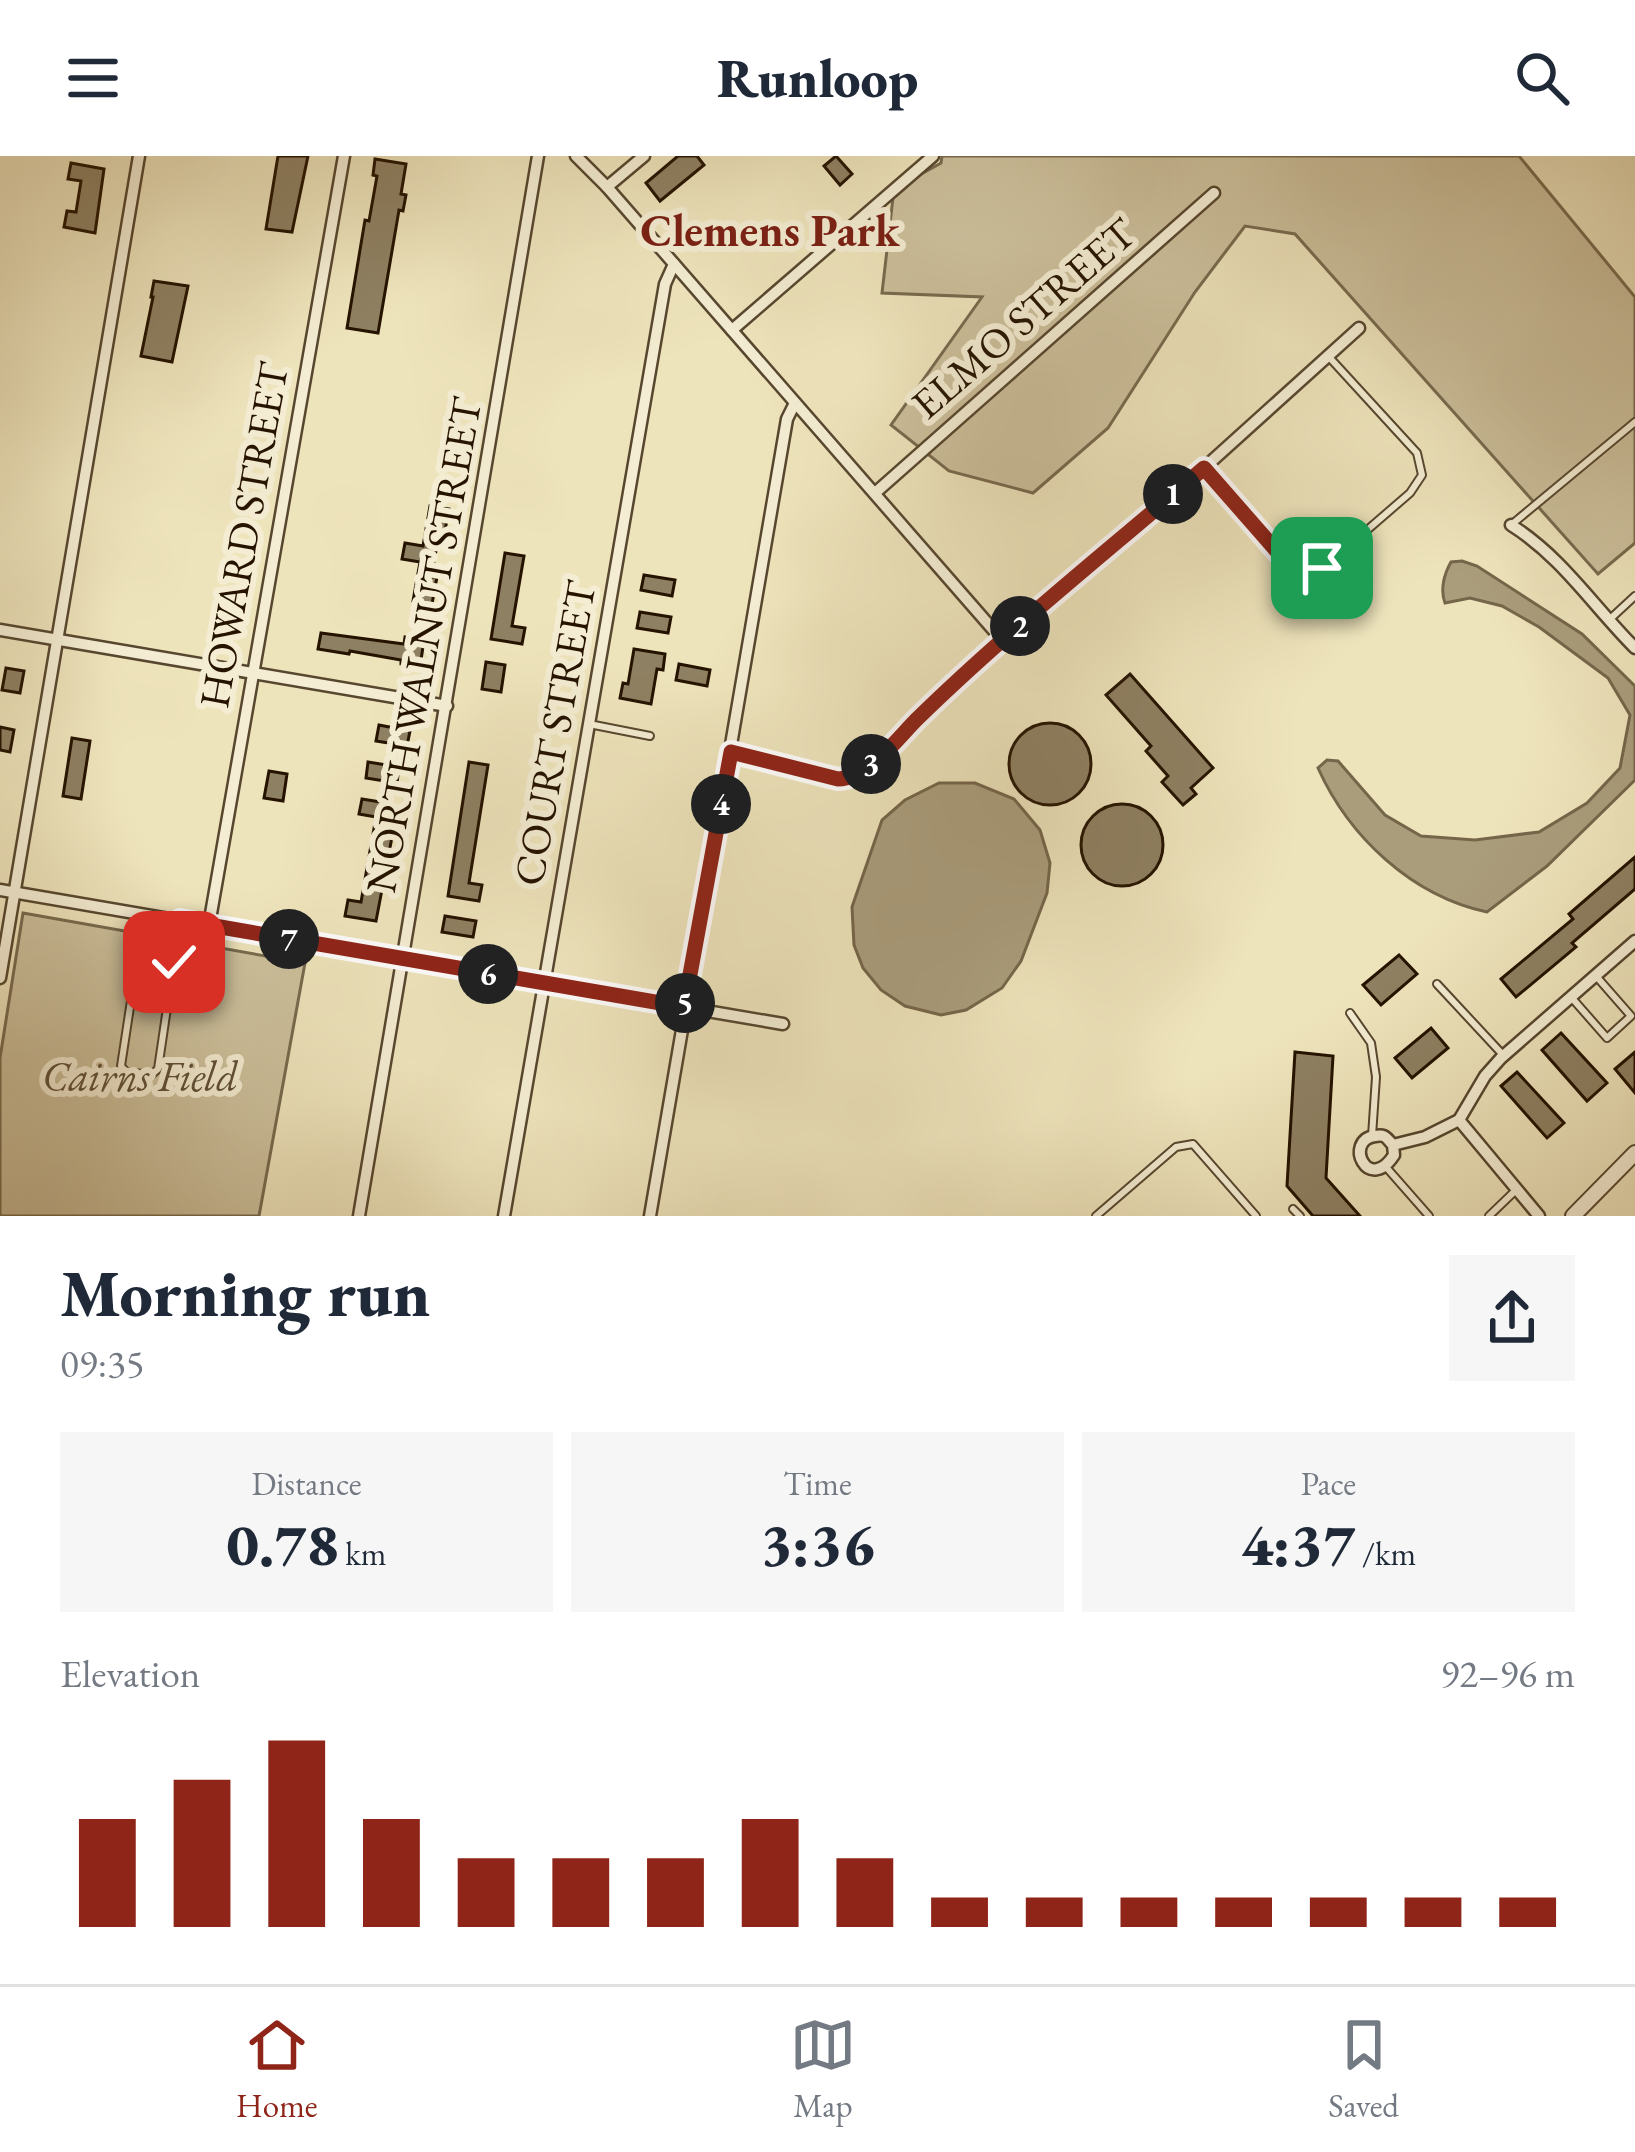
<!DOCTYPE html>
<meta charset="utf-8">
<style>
body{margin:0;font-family:"EB Garamond",serif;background:#f6f6f7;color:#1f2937;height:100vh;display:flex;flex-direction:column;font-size:45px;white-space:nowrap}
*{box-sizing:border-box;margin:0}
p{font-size:39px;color:#747a83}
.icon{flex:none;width:66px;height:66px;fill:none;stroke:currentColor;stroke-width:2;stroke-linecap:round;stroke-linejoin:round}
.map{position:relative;height:1060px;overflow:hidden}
.sheet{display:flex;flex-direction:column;background:#fff;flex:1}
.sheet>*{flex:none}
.pin{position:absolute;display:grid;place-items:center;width:102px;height:102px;color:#fff;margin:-51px;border-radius:24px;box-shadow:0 6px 18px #0006}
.km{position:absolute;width:60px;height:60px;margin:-30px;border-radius:50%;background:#222;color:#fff;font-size:33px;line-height:60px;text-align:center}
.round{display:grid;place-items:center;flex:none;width:126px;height:126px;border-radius:0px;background:#f6f6f7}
.summary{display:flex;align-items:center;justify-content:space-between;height:204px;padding:0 60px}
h1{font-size:66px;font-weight:800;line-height:90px}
.figures{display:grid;grid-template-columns:repeat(3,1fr);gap:18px;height:204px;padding:12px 60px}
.figures div{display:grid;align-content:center;border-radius:0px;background:#f6f6f7;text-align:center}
.figures b{font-size:60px;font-weight:800}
.figures small{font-size:33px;font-weight:400}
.figures p{font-size:33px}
.chart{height:336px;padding:24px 60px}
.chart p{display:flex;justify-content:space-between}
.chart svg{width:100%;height:216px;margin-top:12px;stroke:#8f2418;stroke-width:6}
header{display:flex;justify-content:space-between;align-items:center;height:156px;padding:0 60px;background:#fff;font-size:54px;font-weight:800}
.dock{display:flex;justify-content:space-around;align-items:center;height:168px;border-top:3px solid #e0e1e3;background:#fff;font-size:33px;color:#747a83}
.dock a{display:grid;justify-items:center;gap:6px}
.dock .on{color:#8f2418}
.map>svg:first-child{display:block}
.green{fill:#ccc09c;stroke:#786a4e;stroke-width:3}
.water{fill:#aa9d7c;stroke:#75664a;stroke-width:3}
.building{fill:#8e8062;stroke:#251300;stroke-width:3}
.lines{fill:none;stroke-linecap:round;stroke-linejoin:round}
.service-casing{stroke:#57472f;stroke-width:10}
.minor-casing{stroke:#57472f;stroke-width:15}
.tertiary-casing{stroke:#57472f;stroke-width:18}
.service{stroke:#f4edd3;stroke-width:6}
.minor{stroke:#f4edd3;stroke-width:10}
.tertiary{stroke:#f4edd3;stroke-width:14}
.route-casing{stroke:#fff;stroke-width:24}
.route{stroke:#8f2418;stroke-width:15}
.labels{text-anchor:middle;stroke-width:12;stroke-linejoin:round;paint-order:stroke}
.street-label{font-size:42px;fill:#251300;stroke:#f4edd3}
.park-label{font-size:42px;font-style:italic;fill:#5f5037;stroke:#f4edd3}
.neighbourhood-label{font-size:45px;font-weight:bold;fill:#7a1f14;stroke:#f4edd3}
</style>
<header><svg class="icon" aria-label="menu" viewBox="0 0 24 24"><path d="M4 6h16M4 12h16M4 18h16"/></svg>Runloop<svg class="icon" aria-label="search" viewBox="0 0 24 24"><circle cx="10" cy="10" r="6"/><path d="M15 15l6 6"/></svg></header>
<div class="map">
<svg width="1635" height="1060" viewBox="0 0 1635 1060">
<rect width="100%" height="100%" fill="#eee4bc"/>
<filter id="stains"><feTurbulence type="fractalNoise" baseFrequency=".00167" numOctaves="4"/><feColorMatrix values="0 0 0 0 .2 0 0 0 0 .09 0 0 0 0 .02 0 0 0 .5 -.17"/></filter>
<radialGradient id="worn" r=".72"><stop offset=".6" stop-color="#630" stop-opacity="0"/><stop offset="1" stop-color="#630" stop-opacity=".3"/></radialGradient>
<!-- green -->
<g class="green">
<path d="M942,0H1519L1635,141V387L1598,418L1295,78L1245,70L1195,136L1108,272L1033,337L949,315L891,269L982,141L882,137L894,33L941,7Z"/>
<path d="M23,757L305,807L259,1060H0V902Z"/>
</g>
<!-- water -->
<g class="water">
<path d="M1462,405L1477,410L1582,478L1635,530V624L1547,710L1487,756C1412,740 1349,681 1318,612L1327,604L1338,605L1385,659L1421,680L1475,684L1539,676L1587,647L1620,612L1630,559L1608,522L1539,471L1502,450L1470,442L1445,447C1440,434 1444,418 1451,406Z"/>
<path d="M939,627H975L1014,643L1040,674L1050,707L1047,737L1021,805L1002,832L966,854L941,859L905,850L881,834L863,812L854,789L852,751L882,664L905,644Z"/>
</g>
<!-- building -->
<g class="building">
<path d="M278,0H308L292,76L266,73Z"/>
<path d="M678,0H697L704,9L660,45L646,27Z"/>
<path d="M836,0L852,18L840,29L824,10Z"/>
<path d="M375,3L406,8L401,38L406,39L403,55L399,54L378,177L347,172L365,64L369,65L377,20L373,19Z"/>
<path d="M71,7L104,13L95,77L64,71L67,55L76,56L81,25L68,23Z"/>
<path d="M154,125L188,130L172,206L141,200L153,141H151Z"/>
<path d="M430,350L449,353L444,380L439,379L431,421H437L432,448L413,445L420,406L402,403L405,387L423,390Z"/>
<path d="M505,397L524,400L512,470L525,472L522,488L491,483Z"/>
<path d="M644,419L675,424L672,440L641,434Z"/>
<path d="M640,456L671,461L668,477L637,472Z"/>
<path d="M321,477L404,488L405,481L424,484L420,511L401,508V504L350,495L349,498L318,493Z"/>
<path d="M634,493L665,498L663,514L657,513L651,548L620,542L623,527L628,528Z"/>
<path d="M486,506L505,509L501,536L482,533Z"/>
<path d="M679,508L710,514L707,530L676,524Z"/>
<path d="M6,512L24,515L20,537L2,534Z"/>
<path d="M1130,518L1213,612L1191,632L1196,638L1183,649L1162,626L1168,620L1146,595L1151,590L1106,539Z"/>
<circle cx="1050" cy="608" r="41"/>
<path d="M379,569L410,575L407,590L376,585Z"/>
<path d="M0,571L14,574L10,596L0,594Z"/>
<path d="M72,582L90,585L81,643L63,640Z"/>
<path d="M368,606L399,611L397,627L366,622Z"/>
<path d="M469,606L488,609L469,727L482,729L479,745L448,740Z"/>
<path d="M269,615L287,618L283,645L264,642Z"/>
<path d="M362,643L393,648L388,675L393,676L376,765L345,760L348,744L361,746L376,661L359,658Z"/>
<circle cx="1122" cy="689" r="41"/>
<path d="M1635,701V733L1572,787L1576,791L1516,841L1501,823L1573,763L1569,758Z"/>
<path d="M445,760L476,765L473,781L442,776Z"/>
<path d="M1399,799L1417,818L1381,849L1363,829Z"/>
<path d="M1431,872L1448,892L1412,922L1395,902Z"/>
<path d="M1561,877L1607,927L1587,945L1542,894Z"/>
<path d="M1295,896L1333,900L1326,1022L1360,1060H1313L1287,1030Z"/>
<path d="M1635,896V937L1615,913Z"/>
<path d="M1517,916L1564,967L1547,982L1501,930Z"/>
</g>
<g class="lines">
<defs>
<g id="service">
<path d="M1204,312L1282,401L1301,413H1322L1410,337L1422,319L1417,297L1329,201"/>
<path d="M1511,369L1635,266"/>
<path d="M1609,464L1635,440"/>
<path d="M589,568L650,580"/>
<path d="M174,806L138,799L121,910L126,916L151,919L158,913L180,764"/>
<path d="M1437,828L1504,900"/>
<path d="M1571,841L1607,882L1631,860L1596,820"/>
<path d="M1350,857L1371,887L1376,921L1372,980"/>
<path d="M1386,1011L1429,1060"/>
<path d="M1293,1053L1300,1060"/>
<path d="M1096,1060L1176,991L1193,988L1256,1060"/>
<path d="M1489,1060L1516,1034"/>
</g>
<g id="minor">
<path d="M576,0L607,31L1003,485"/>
<path d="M607,31L644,0"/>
<path d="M732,174L933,0"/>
<path d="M875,337L1214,37"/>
<path d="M1511,369C1562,401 1593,450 1635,492"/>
<path d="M0,474L447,550"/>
<path d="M731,596L838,623L853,621L871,608L950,531L1204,312L1359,172"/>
<path d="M0,734L783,868"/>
<path d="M209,769L344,0"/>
<path d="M0,822L139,0"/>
<path d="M1393,989C1386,982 1386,978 1375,980C1343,984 1368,1039 1394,999L1393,989L1425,981L1459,964"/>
<path d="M359,1060L538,0"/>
<path d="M504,1060L665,128L674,108"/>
<path d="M650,1060L787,263L795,247"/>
<path d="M1539,1060L1459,964L1485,920L1501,902L1635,785"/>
</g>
<path id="tertiary" d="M1573,1060L1635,997"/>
</defs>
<!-- service casing -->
<use href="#service" class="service-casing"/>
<!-- minor casing -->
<use href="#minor" class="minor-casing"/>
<!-- tertiary casing -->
<use href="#tertiary" class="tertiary-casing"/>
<!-- service -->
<use href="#service" class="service"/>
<!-- minor -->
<use href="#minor" class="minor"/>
<!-- tertiary -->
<use href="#tertiary" class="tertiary"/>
</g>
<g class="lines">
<defs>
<path id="route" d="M174,806L180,764L684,851L731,596L838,623C869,622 896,584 917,563C1008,474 1108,395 1204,312L1282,401L1300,413L1322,412"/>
</defs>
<!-- route casing -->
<use href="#route" class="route-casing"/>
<!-- route -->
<use href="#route" class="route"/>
</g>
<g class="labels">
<!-- street labels -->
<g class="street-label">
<text transform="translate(1023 162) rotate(-41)" y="15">ELMO STREET</text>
<text transform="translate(243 379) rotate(-80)" y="15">HOWARD STREET</text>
<text transform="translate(423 489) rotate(-80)" y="15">NORTH WALNUT STREET</text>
<text transform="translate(554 577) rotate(-80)" y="15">COURT STREET</text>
</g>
<!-- park labels -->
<g class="park-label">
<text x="140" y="935">Cairns Field</text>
</g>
<!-- neighbourhood labels -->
<g class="neighbourhood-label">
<text x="770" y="90">Clemens Park</text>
</g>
</g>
<rect width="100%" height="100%" filter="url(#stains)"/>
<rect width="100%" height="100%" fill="url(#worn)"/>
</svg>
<div class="pin" style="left:1322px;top:412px;background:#1e9e55"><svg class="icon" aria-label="arrive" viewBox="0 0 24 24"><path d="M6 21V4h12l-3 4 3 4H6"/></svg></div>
<div class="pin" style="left:174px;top:806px;background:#d93025"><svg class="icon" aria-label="check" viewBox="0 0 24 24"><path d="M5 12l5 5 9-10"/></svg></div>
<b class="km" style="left:1173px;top:338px">1</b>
<b class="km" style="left:1020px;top:470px">2</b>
<b class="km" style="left:871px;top:608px">3</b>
<b class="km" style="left:721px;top:648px">4</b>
<b class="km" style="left:685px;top:847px">5</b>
<b class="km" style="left:488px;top:818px">6</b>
<b class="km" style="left:289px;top:783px">7</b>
</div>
<section class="sheet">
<div class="summary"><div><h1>Morning run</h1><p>09:35</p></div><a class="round"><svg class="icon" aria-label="share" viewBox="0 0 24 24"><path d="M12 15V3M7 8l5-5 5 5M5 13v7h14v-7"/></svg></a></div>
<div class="figures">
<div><p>Distance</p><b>0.78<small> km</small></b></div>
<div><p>Time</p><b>3:36</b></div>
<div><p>Pace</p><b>4:37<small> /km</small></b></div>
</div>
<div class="chart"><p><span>Elevation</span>92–96 m</p>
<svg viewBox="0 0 160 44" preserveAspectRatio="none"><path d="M5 44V22M15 44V14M25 44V6M35 44V22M45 44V30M55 44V30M65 44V30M75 44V22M85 44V30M95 44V38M105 44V38M115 44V38M125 44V38M135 44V38M145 44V38M155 44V38"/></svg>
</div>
</section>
<nav class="dock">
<a class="on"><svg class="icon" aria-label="home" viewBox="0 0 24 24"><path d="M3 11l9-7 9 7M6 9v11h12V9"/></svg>Home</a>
<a><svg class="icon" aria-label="map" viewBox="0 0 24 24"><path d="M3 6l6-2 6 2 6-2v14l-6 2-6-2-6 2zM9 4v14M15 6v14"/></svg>Map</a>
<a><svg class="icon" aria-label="saved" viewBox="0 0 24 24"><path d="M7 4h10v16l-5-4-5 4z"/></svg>Saved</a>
</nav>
